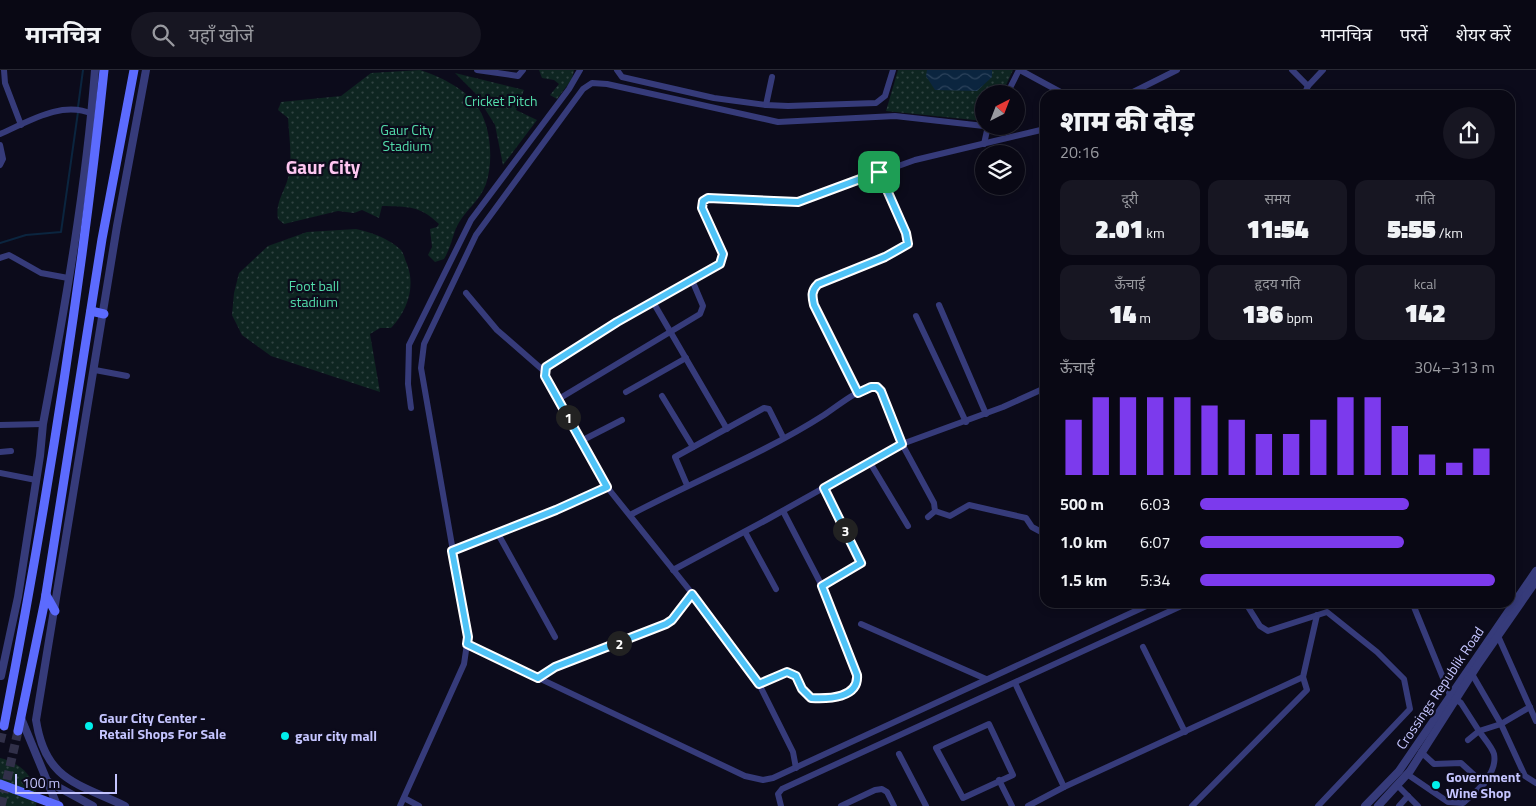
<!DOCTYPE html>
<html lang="hi">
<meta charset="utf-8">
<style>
body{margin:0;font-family:"Titillium Web","Noto Sans Devanagari",sans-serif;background:#171622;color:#f1f3f6;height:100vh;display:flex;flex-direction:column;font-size:19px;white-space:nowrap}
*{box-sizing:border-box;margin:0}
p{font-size:16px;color:#999aa0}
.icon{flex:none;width:28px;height:28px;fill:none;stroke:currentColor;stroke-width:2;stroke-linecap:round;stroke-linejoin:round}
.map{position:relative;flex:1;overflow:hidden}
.panel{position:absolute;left:1040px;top:20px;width:475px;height:518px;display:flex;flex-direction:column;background:#090814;border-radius:15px;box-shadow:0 2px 8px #0003,0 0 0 1px #292934}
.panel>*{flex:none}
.needle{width:32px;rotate:42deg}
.fabs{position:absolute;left:975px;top:15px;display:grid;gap:10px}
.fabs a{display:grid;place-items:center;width:50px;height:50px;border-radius:50%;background:#090814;box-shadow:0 2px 8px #0003,0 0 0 1px #292934;font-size:25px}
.scale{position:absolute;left:15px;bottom:12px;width:102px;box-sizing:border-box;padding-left:5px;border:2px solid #c5c5ff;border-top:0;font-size:14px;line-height:18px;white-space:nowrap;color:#c5c5ff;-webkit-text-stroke:4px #0c0b1b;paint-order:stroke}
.pin{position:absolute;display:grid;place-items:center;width:42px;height:42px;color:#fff;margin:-21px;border-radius:10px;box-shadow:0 2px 8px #0006}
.km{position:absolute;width:25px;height:25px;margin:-12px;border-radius:50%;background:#222;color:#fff;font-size:14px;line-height:25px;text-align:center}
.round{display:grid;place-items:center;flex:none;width:52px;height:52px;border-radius:26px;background:#171622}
.overview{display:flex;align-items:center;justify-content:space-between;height:85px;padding:0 20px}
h1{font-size:28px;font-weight:800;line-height:38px}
.metrics{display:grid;grid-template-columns:repeat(3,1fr);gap:8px;height:85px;padding:5px 20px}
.metrics div{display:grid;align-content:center;border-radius:12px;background:#171622;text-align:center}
.metrics b{font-size:25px;font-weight:800}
.metrics small{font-size:14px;font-weight:400}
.metrics p{font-size:14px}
.chart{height:140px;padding:10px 20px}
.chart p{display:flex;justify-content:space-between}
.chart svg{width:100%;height:90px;margin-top:5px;stroke:#7c3aed;stroke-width:6}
ul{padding:0 20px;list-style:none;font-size:16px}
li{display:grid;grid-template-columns:80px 60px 1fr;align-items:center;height:38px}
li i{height:12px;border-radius:6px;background:#7c3aed}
header{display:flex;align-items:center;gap:30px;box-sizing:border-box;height:70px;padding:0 25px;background:#090814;border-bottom:1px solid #292934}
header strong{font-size:24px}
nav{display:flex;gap:28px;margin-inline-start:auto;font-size:18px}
.search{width:350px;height:45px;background:#171622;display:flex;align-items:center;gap:12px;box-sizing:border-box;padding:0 18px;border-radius:28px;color:#999aa0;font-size:19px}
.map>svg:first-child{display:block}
.grass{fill:url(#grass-dots)}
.water{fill:url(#water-waves)}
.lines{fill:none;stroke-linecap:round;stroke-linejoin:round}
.stream{stroke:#0b253f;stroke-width:2}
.secondary-tunnel{stroke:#313049;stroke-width:9;stroke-dasharray:9 4.5;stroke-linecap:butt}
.minor{stroke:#363b7a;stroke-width:6}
.tertiary{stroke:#363b7a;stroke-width:8}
.secondary{stroke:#5c6bfe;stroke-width:9}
.route-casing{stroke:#fff;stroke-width:10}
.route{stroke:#4fc3f7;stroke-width:6}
.poi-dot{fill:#01efeb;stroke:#0c0b1b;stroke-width:2}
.labels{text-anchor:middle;stroke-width:4.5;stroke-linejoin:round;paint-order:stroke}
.park-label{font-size:14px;fill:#53ddab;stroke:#0c0b1b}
.street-label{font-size:14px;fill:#c5c5ff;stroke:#0c0b1b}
.poi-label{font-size:14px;font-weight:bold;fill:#c5c5ff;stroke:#0c0b1b;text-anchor:start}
.district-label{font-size:19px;font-weight:bold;fill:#ffc7f1;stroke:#0c0b1b}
</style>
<header>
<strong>मानचित्र</strong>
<div class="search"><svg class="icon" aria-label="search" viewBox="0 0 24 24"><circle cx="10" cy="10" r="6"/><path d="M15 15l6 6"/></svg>यहाँ खोजें</div>
<nav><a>मानचित्र</a><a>परतें</a><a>शेयर करें</a></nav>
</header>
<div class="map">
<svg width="1536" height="736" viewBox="0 0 1536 736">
<defs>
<pattern id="grass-dots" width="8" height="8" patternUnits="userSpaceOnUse" patternTransform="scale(1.25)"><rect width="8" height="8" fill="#0e2521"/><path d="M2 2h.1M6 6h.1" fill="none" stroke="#304342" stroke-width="1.8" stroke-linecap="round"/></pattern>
<pattern id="water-waves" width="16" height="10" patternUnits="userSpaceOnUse" patternTransform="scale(1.25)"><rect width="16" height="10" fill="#0b253f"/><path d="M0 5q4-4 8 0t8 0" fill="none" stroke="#2d435c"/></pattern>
</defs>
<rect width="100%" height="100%" fill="#0c0b1b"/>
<!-- grass -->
<g class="grass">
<path d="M420,0C439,6 463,18 475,33C491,53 494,90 486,114C480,131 464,141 456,158C452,169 450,179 444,189L435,192L428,185L432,177L430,159L437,157L439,154C419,135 408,137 382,136L379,148L362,140L354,143L338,141L284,154L278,149C275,133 284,123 288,108C293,90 289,67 288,48L278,40L281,32L341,26L371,3Z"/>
<path d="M539,0H574L572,9L557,29L550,25L559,14L554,10L542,8Z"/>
<path d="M898,0H1013L1002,24H984V51L886,41Z"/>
<path d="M455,3L524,20L516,40L537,50L503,95L495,55L475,23Z"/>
<path d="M356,159C373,163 388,168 401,180C404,184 405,190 407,194C416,217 407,241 391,258H380L370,264L380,322L271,286L242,265L232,245L234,223L239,203L268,176L307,162Z"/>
<path d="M0,688C23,693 40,712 36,736H0Z"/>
</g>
<!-- water -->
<path class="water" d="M927,0H992V7L977,21L935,20L926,6Z"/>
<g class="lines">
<!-- stream -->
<g class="stream">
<path d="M78,37L83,0"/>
<path d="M0,173L26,165L61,162L78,42"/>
</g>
<!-- secondary-tunnel -->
<g class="secondary-tunnel">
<path d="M0,672L4,656"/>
<path d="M1,736L18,661"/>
</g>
<!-- minor -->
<g class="minor">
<path d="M4,0L5,13L21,55"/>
<path d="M477,0L518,6L523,0"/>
<path d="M617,0L622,7L714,28L766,35L788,36L876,33L885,26L893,0"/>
<path d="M1020,0L1066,25"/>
<path d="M1292,0L1308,16"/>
<path d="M1007,24L1019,0"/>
<path d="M1127,25L1177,0"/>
<path d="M1304,25L1308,16L1323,0"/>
<path d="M766,35L772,7"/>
<path d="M0,64C28,52 62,30 92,44"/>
<path d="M984,74L988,56"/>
<path d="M0,75L3,89L0,95"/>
<path d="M0,188L9,185L41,203L68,208"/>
<path d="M466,223L497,260L544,301"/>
<path d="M653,232L727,359"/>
<path d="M939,235L986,344"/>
<path d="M916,246L966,352"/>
<path d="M95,300L127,306"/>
<path d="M626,322L686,288"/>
<path d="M858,323L814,235L813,219L818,214L885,187L908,174L906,163L879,102"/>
<path d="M662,326L693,377"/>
<path d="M557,330L700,244L703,236L692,210"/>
<path d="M411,338L408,314L409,275L471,150L569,19L580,0"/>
<path d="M0,355L43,354"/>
<path d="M581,371L622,350"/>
<path d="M0,382L11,381"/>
<path d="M869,391L908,456"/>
<path d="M0,403L36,410"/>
<path d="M687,415L675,387L764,338L769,339L783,367"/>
<path d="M935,441L950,446L969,435L1026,448L1032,457L1045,464"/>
<path d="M630,445C694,411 763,384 824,345C838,336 859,317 877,317L881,321L902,374L934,433L935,441L928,447"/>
<path d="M497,462L555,567"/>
<path d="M745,462L776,519"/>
<path d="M452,481L556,440L607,417"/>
<path d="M673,500L768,449L902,374L1003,337L1045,318"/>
<path d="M822,516L861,493L824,418"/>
<path d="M1245,532L1260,556L1268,561L1327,542L1377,582L1404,609L1410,639L1318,736"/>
<path d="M1412,532L1450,625L1461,633L1479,661L1501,654L1530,637"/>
<path d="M861,554L986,609"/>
<path d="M1498,566L1536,651"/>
<path d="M467,574L745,706L763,710L773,708L1155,532"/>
<path d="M1143,577L1185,662"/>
<path d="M1472,604L1501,654L1525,706L1536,713"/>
<path d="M538,608L555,597L665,554L672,551L692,524"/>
<path d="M1015,613L1064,717"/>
<path d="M759,614L787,602L796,606L806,625C814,630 847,626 854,620C859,616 857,611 857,605L822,516L783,441"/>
<path d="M989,654L1013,705L963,728L936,678Z"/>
<path d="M1421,682L1434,694L1461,693L1484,714"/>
<path d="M899,684L926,736"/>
<path d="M796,698L793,682L759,614L715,552L607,417L557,330L544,301L546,297L617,252L720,194L723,184L702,138L703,131L708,128L798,132L915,90L1045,59"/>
<path d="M1407,704L1448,732L1463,733C1476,722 1498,704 1494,684C1492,677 1483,667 1479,661L1468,670"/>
<path d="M999,710L1012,736"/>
<path d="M1397,715L1418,736"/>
<path d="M404,728L419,736"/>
<path d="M400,736L464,594L468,567L421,298L424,274L476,165L583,19L592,13L607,14L778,52L895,46L984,56"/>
<path d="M781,736L778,724L782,719L1190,532"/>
<path d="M841,736L875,720L882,719L887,722L894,736"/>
<path d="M1028,736L1064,717L1303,607L1317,545"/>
<path d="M1192,736L1307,620L1303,607"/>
<path d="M1399,736L1408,726"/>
</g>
<!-- tertiary -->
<g class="tertiary">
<path d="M1,606L18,527L40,386L43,354C65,237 86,119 95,0"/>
<path d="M21,648L57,735"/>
<path d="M47,711L93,736"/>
<path d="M125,736C77,713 45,710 36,650L117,156L146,0"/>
<path d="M1365,736L1399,701L1536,501"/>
<path d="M1378,736L1410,701L1477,596L1536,511"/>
</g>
<!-- secondary -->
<g class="secondary">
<path d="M91,241L104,244"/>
<path d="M46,525L55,541"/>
<path d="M4,656C46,439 81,220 104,0"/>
<path d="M18,661L45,530L102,169L134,0"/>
<path d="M0,714L59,736"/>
</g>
</g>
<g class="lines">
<defs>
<path id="route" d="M879,102L906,163L908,174L885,187L818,214C811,221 812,226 814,235L858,323L871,317H877L881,321L902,374L824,418L861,493L822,516L857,605C859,628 829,629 811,628L802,619L796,606L787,602L759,614L692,524L672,550L666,554L555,597L538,608L467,574L468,567L452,481L556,440L607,417L545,306L546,297L617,252L720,194L723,184L702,138L703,131L708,128L798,132Z"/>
</defs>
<!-- route casing -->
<use href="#route" class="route-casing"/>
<!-- route -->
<use href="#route" class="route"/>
</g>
<!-- markers -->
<g class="poi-dot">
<circle cx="89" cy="656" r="5"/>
<circle cx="285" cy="666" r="5"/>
<circle cx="1436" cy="715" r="5"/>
</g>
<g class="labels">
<!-- park labels -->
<g class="park-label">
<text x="501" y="36">Cricket Pitch</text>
<text x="407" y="65">Gaur City<tspan x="407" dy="16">Stadium</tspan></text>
<text x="314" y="221">Foot ball<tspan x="314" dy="16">stadium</tspan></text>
</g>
<!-- street labels -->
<g class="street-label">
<text transform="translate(1440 618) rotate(-56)" y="5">Crossings Republik Road</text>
</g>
<!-- poi labels -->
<g class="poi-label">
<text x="99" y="653">Gaur City Center -<tspan x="99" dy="16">Retail Shops For Sale</tspan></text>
<text x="295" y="671">gaur city mall</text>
<text x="1446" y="712">Government<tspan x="1446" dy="16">Wine Shop</tspan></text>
</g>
<!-- district labels -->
<g class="district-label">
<text x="323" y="104">Gaur City</text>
</g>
</g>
</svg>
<div class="fabs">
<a><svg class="needle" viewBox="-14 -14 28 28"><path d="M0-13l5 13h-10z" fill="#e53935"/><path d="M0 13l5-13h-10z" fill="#999aa0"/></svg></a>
<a><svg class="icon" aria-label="layers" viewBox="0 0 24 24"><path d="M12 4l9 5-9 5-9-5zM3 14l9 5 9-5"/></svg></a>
</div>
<div class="scale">100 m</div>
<div class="pin" style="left:879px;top:102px;background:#1e9e55"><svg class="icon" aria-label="arrive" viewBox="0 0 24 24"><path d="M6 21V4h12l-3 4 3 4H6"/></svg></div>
<b class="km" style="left:568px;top:347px">1</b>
<b class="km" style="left:619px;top:573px">2</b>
<b class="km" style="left:845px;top:460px">3</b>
<section class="panel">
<div class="overview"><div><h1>शाम की दौड़</h1><p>20:16</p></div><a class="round"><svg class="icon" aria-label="share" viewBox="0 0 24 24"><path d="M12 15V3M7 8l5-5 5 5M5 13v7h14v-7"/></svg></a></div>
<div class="metrics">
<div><p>दूरी</p><b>2.01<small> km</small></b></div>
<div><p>समय</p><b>11:54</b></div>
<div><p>गति</p><b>5:55<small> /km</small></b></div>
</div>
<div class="metrics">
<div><p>ऊँचाई</p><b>14<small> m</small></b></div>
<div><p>हृदय गति</p><b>136<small> bpm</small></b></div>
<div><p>kcal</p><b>142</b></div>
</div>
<div class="chart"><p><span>ऊँचाई</span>304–313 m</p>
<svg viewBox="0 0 160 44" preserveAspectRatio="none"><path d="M5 44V17M15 44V6M25 44V6M35 44V6M45 44V6M55 44V10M65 44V17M75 44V24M85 44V24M95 44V17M105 44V6M115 44V6M125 44V20M135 44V34M145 44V38M155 44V31"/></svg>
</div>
<ul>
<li><b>500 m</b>6:03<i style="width:71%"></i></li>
<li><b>1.0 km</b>6:07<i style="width:69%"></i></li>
<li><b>1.5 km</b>5:34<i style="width:100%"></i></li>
</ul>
</section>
</div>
